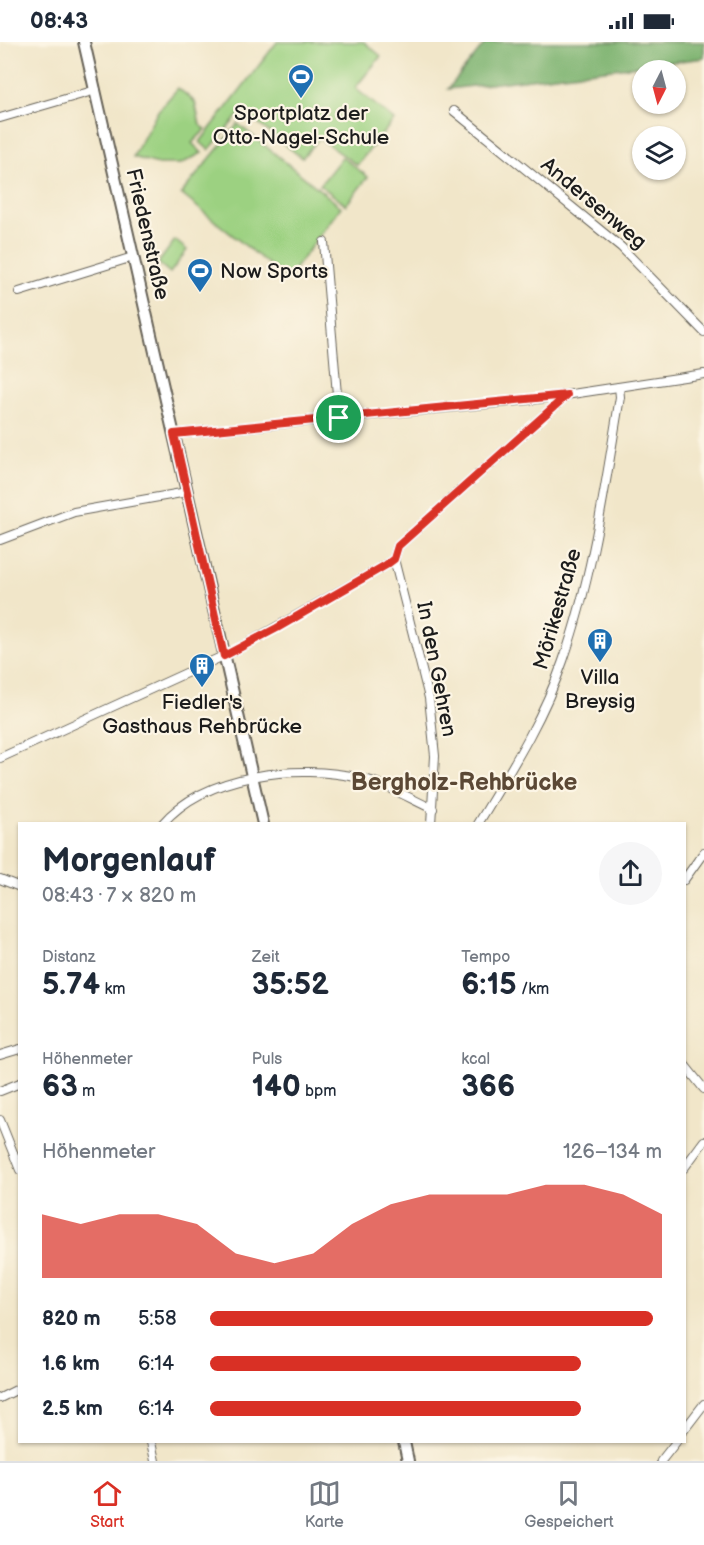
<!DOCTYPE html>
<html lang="de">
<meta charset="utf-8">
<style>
body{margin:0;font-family:"Balsamiq Sans",sans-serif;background:#f6f6f7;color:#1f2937;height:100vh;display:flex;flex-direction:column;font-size:22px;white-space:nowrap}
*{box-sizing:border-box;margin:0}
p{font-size:20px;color:#747a83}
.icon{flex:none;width:33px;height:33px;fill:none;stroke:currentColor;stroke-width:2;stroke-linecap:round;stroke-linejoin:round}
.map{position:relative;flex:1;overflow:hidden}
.sheet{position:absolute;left:18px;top:780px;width:668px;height:621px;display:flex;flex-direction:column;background:#fff;border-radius:0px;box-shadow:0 2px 4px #0004}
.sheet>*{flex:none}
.needle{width:39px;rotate:186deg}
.tools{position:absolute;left:632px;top:18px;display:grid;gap:12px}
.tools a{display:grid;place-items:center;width:54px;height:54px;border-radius:50%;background:#fff;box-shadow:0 2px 4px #0004;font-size:30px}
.pin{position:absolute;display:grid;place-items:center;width:51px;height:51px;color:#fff;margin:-26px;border:3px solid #fff;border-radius:50%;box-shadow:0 2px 6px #0007}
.round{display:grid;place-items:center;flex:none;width:63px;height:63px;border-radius:32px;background:#f6f6f7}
.summary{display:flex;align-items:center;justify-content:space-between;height:102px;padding:0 24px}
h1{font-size:33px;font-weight:700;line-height:45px}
.metrics{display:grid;grid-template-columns:repeat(3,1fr);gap:9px;height:102px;padding:6px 24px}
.metrics div{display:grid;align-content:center}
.metrics b{font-size:30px;font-weight:700}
.metrics small{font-size:16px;font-weight:400}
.metrics p{font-size:16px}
.chart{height:168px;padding:12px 24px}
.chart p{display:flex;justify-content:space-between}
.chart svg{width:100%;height:108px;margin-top:6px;fill:#d93025;opacity:.7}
ul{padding:0 24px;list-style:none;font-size:20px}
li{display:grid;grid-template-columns:96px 72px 1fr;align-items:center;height:45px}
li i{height:15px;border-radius:8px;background:#d93025}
.status{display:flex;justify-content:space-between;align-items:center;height:42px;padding:0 30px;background:#fff;direction:ltr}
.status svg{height:16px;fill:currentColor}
.tab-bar{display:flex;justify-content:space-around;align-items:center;height:84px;border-top:2px solid #e0e1e3;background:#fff;font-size:16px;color:#747a83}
.tab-bar a{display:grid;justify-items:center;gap:3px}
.tab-bar .on{color:#d93025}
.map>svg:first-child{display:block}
.green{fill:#9cd181;stroke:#5c764e;stroke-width:1.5}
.forest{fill:#7db36f;stroke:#4c6846;stroke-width:1.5}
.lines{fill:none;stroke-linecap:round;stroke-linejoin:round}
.minor-casing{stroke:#676359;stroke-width:10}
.secondary-casing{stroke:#676359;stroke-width:14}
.minor{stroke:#fff;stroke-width:8}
.secondary{stroke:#fff;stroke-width:10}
.route-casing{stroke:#fff;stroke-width:12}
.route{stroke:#d93025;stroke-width:8}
.labels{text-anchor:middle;stroke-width:4.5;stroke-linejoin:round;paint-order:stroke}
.poi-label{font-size:21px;fill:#1c1c1c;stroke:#fcf5e5}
.street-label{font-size:21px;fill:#1c1c1c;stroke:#fcf5e5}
.quarter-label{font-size:24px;font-weight:bold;fill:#5b4835;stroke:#fcf5e5}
</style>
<div class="status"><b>08:43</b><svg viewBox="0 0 49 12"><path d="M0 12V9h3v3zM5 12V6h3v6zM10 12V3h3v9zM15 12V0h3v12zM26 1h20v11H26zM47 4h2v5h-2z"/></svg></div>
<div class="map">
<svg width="704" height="1419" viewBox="0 0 704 1419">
<rect width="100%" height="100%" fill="#fcf5e5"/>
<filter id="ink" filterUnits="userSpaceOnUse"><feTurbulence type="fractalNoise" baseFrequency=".0167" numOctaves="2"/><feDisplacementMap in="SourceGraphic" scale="12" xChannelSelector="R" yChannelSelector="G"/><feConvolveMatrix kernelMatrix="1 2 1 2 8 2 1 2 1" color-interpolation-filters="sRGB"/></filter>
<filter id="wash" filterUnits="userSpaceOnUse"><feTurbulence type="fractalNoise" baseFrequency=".008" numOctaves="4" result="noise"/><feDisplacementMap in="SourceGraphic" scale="24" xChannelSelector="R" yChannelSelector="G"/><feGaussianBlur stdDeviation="1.35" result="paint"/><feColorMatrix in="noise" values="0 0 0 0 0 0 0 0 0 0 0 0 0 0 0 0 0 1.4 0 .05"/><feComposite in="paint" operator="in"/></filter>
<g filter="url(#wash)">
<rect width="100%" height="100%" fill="#f1e6c9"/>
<!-- green -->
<g class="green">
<path d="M277,0H364L381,14L355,46L394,78L357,123L319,96L302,116L242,69L209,108L200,100Z"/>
<path d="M178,46L195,60L200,83L206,87L192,101L202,111L181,122H158L133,115L158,69Z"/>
<path d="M238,82L341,165L287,237L181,152Z"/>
<path d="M342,115L368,135L346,163L320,143Z"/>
<path d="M175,198L187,208L170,231L158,221Z"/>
</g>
<!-- forest -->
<path class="forest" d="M486,0H704V16L448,47Z"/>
</g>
<g filter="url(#ink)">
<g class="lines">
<defs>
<g id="minor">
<path d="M454,69L621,205L704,290"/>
<path d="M0,76L96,48"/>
<path d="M324,200L339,376"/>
<path d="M19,250L133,215"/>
<path d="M174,392L539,357L704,332"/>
<path d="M0,498L74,470L187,450"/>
<path d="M394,517L429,656L435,714L431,782"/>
<path d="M0,716L232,610L386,523L394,517L398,504L567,353"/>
<path d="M162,782C206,731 298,722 360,736C386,742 409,756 433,767"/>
<path d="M478,782C510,729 543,677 563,619C593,534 605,444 620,355L619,345"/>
<path d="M0,837L20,845"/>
<path d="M684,838L704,810"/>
<path d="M0,1013L20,1007"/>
<path d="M684,1022L704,1047"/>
<path d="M0,1049L20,1041"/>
<path d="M0,1078L20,1128"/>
<path d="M684,1126L704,1099"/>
<path d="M0,1356L20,1346"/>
<path d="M684,1388L704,1362"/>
<path d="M151,1400L155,1419"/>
<path d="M661,1419L676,1400"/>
</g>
<g id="secondary">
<path d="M84,0L263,782"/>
<path d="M404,1400L408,1419"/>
</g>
</defs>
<!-- minor casing -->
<use href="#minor" class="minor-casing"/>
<!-- secondary casing -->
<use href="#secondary" class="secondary-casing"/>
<!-- minor -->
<use href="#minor" class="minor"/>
<!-- secondary -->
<use href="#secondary" class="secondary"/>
</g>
</g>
<g class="lines" filter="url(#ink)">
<defs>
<path id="route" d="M567,353L398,504L394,517L386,523L277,586L224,614L174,392Z"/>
</defs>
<!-- route casing -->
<use href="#route" class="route-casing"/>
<!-- route -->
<use href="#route" class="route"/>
</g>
<!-- icons -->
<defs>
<symbol id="stadium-pin" viewBox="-11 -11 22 30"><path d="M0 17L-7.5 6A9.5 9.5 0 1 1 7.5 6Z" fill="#1f6fb2" stroke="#fcf5e5"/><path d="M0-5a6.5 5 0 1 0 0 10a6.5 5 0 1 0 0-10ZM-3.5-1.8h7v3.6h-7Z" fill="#fff"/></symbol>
<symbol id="building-pin" viewBox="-11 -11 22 30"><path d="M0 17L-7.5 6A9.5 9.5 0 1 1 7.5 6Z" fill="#1f6fb2" stroke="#fcf5e5"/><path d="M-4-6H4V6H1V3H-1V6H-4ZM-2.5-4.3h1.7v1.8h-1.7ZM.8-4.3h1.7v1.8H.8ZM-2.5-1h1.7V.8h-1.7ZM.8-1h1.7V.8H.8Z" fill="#fff"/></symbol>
</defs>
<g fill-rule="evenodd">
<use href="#stadium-pin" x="286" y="20" width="30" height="40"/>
<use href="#stadium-pin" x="185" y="214" width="30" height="40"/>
<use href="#building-pin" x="585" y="584" width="30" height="40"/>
<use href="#building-pin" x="187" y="609" width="30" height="40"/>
</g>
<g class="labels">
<!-- poi labels -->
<g class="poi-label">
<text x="301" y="78">Sportplatz der<tspan x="301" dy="24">Otto-Nagel-Schule</tspan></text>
<text x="220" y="236" text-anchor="start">Now Sports</text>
<text x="600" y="642">Villa<tspan x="600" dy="24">Breysig</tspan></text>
<text x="202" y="667">Fiedler's<tspan x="202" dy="24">Gasthaus Rehbrücke</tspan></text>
</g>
<!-- street labels -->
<g class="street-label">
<text transform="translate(594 161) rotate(40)" y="7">Andersenweg</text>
<text transform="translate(148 192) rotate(77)" y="7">Friedenstraße</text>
<text transform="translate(557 567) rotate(-74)" y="7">Mörikestraße</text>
<text transform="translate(437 627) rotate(79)" y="7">In den Gehren</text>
</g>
<!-- quarter labels -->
<g class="quarter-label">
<text x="464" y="748">Bergholz-Rehbrücke</text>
</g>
</g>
</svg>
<div class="tools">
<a><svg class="needle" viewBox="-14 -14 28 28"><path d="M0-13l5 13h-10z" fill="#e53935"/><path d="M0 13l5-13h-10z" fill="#747a83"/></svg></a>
<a><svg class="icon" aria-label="layers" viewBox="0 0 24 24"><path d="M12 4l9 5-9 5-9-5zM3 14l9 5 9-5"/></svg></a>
</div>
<div class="pin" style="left:339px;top:376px;background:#1e9e55"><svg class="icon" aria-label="arrive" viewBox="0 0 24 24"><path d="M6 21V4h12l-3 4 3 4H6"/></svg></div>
<section class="sheet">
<div class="summary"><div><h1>Morgenlauf</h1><p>08:43 · 7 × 820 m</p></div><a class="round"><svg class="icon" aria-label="share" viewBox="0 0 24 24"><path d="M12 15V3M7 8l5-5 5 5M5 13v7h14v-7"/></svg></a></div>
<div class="metrics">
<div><p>Distanz</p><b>5.74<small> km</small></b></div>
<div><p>Zeit</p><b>35:52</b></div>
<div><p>Tempo</p><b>6:15<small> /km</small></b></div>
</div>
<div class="metrics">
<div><p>Höhenmeter</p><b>63<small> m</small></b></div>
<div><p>Puls</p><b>140<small> bpm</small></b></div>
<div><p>kcal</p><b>366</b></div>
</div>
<div class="chart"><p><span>Höhenmeter</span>126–134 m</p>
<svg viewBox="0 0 160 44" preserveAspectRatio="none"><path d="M0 44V18L10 22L20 18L30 18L40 22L50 34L60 38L70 34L80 22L90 14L100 10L110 10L120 10L130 6L140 6L150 10L160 18V44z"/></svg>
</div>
<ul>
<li><b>820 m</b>5:58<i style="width:98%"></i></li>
<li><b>1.6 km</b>6:14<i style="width:82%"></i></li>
<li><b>2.5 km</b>6:14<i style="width:82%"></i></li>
</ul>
</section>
</div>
<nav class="tab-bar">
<a class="on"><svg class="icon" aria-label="home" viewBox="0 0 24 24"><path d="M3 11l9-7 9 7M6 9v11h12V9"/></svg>Start</a>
<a><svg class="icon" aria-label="map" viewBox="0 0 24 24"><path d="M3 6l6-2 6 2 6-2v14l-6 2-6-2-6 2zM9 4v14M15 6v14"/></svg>Karte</a>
<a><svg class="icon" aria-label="saved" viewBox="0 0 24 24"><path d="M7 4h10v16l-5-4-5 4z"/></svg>Gespeichert</a>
</nav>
